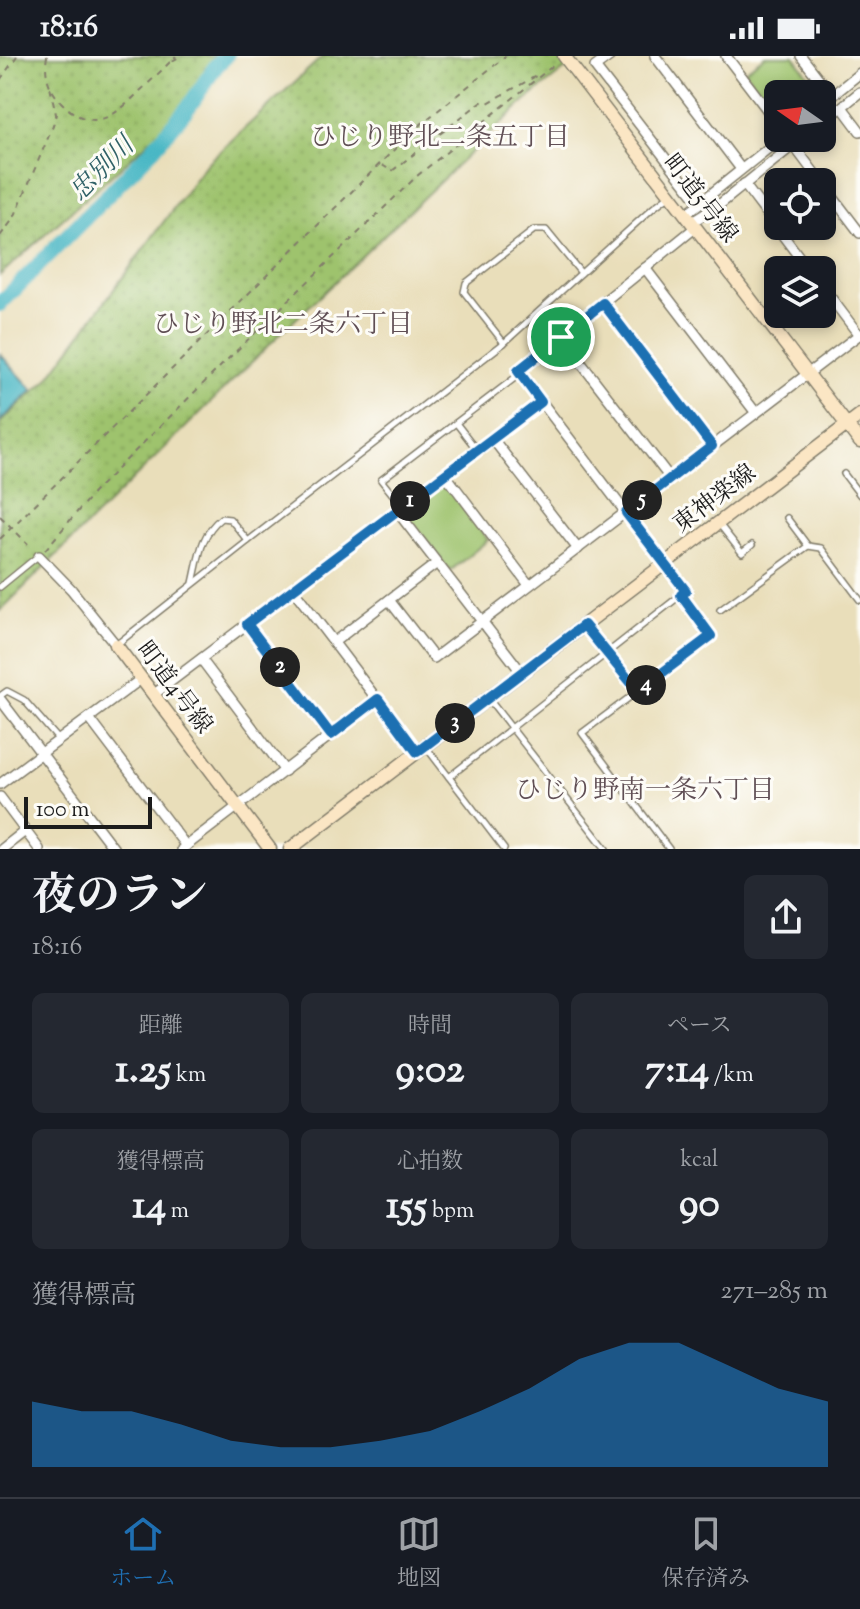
<!DOCTYPE html>
<html lang="ja">
<meta charset="utf-8">
<style>
body{margin:0;font-family:"Sorts Mill Goudy","Noto Serif JP",serif;background:#242831;color:#f1f3f6;height:100vh;display:flex;flex-direction:column;font-size:30px;white-space:nowrap}
*{box-sizing:border-box;margin:0}
p{font-size:26px;color:#9ea1a6}
.icon{flex:none;width:44px;height:44px;fill:none;stroke:currentColor;stroke-width:2;stroke-linecap:round;stroke-linejoin:round}
.map{position:relative;height:793px;overflow:hidden}
.sheet{display:flex;flex-direction:column;background:#171b24;flex:1}
.sheet>*{flex:none}
.needle{width:52px;rotate:284deg}
.controls{position:absolute;left:764px;top:24px;display:grid;gap:16px}
.controls a{display:grid;place-items:center;width:72px;height:72px;border-radius:12px;background:#171b24;box-shadow:0 4px 12px #0003;font-size:40px}
.scale{position:absolute;left:24px;bottom:20px;width:128px;box-sizing:border-box;padding-left:8px;border:4px solid #1c1c1c;border-top:0;font-size:22px;line-height:28px;white-space:nowrap;color:#1c1c1c;-webkit-text-stroke:6px #fdfcf7;paint-order:stroke}
.pin{position:absolute;display:grid;place-items:center;width:68px;height:68px;color:#fff;margin:-34px;border:4px solid #fff;border-radius:50%;box-shadow:0 2px 8px #0007}
.km{position:absolute;width:40px;height:40px;margin:-20px;border-radius:50%;background:#222;color:#fff;font-size:22px;line-height:40px;text-align:center}
.round{display:grid;place-items:center;flex:none;width:84px;height:84px;border-radius:12px;background:#242831}
.summary{display:flex;align-items:center;justify-content:space-between;height:136px;padding:0 32px}
h1{font-size:44px;font-weight:700;line-height:60px}
.stats{display:grid;grid-template-columns:repeat(3,1fr);gap:12px;height:136px;padding:8px 32px}
.stats div{display:grid;align-content:center;border-radius:12px;background:#242831;text-align:center}
.stats b{font-size:40px;font-weight:700}
.stats small{font-size:22px;font-weight:400}
.stats p{font-size:22px}
.chart{height:224px;padding:16px 32px}
.chart p{display:flex;justify-content:space-between}
.chart svg{width:100%;height:144px;margin-top:8px;fill:#1f6fb2;opacity:.7}
.status{display:flex;justify-content:space-between;align-items:center;height:56px;padding:0 40px;background:#171b24;direction:ltr}
.status svg{height:22px;fill:currentColor}
.tabs{display:flex;justify-content:space-around;align-items:center;height:112px;border-top:2px solid #363941;background:#171b24;font-size:22px;color:#9ea1a6}
.tabs a{display:grid;justify-items:center;gap:4px}
.tabs .selected{color:#1f6fb2}
.map>svg:first-child{display:block}
.grass{fill:url(#grass-dots);stroke:#5d7044;stroke-width:2}
.green{fill:#9ec36d;stroke:#5d7044;stroke-width:2}
.water{fill:#4ab7c5;stroke:#336a70;stroke-width:2}
.lines{fill:none;stroke-linecap:round;stroke-linejoin:round}
.river{stroke:#4ab7c5;stroke-width:16}
.lane-casing{stroke:#827d6b;stroke-width:8}
.street-casing{stroke:#827d6b;stroke-width:12}
.secondary-casing{stroke:#827d6b;stroke-width:15}
.path{stroke:#827d6b;stroke-width:2;stroke-dasharray:6 6;stroke-linecap:butt}
.lane{stroke:#fff;stroke-width:5}
.street{stroke:#fff;stroke-width:9}
.secondary{stroke:#fbe6c4;stroke-width:12}
.path-bridge{stroke:#827d6b;stroke-width:2;stroke-dasharray:6 6;stroke-linecap:butt}
.route-casing{stroke:#fff;stroke-width:16}
.route{stroke:#1f6fb2;stroke-width:10}
.labels{text-anchor:middle;stroke-width:6;stroke-linejoin:round;paint-order:stroke}
.street-label{font-size:24px;fill:#1c1c1c;stroke:#fdfcf7}
.neighbourhood-label{font-size:26px;fill:#604f55;stroke:#fdfcf7}
.water-label{font-size:26px;font-style:italic;fill:#316268;stroke:#fdfcf7}
</style>
<div class="status"><b>18:16</b><svg viewBox="0 0 49 12"><path d="M0 12V9h3v3zM5 12V6h3v6zM10 12V3h3v9zM15 12V0h3v12zM26 1h20v11H26zM47 4h2v5h-2z"/></svg></div>
<div class="map">
<svg width="860" height="793" viewBox="0 0 860 793">
<defs>
<pattern id="grass-dots" width="8" height="8" patternUnits="userSpaceOnUse" patternTransform="scale(2)"><rect width="8" height="8" fill="#9ec36d"/><path d="M2 2h.1M6 6h.1" fill="none" stroke="#88a75e" stroke-width="1.8" stroke-linecap="round"/></pattern>
</defs>
<rect width="100%" height="100%" fill="#fdfcf7"/>
<filter id="ink" filterUnits="userSpaceOnUse"><feTurbulence type="fractalNoise" baseFrequency=".0125" numOctaves="2"/><feDisplacementMap in="SourceGraphic" scale="16" xChannelSelector="R" yChannelSelector="G"/><feConvolveMatrix kernelMatrix="1 2 1 2 8 2 1 2 1" color-interpolation-filters="sRGB"/></filter>
<filter id="wash" filterUnits="userSpaceOnUse"><feTurbulence type="fractalNoise" baseFrequency=".006" numOctaves="4" result="noise"/><feDisplacementMap in="SourceGraphic" scale="32" xChannelSelector="R" yChannelSelector="G"/><feGaussianBlur stdDeviation="1.8" result="paint"/><feColorMatrix in="noise" values="0 0 0 0 0 0 0 0 0 0 0 0 0 0 0 0 0 1.4 0 .05"/><feComposite in="paint" operator="in"/></filter>
<g filter="url(#wash)">
<rect width="100%" height="100%" fill="#e9deba"/>
<!-- grass -->
<g class="grass">
<path d="M0,0H226L216,10L190,49L0,219Z"/>
<path d="M323,0H582L526,44L282,276L0,555V367L47,324L207,107Z"/>
</g>
<!-- green -->
<g class="green">
<path d="M765,0H794L820,35L819,38H778V58L745,15Z"/>
<path d="M443,428L448,429L488,484L450,515L407,460V453Z"/>
</g>
<!-- water -->
<path class="water" d="M0,298L33,334L0,365Z"/>
<g class="lines">
<!-- river -->
<path class="river" d="M0,248L153,93L190,49L216,10L226,0"/>
</g>
</g>
<g filter="url(#ink)">
<g class="lines">
<defs>
<g id="lane">
<path d="M504,287L464,236L466,227L534,174H546L581,217"/>
<path d="M456,367L477,394"/>
<path d="M844,418L860,439"/>
<path d="M402,450L381,424L520,318"/>
<path d="M719,468L742,497L752,489"/>
<path d="M808,490L821,492L860,544"/>
<path d="M193,527C199,502 200,479 221,462L230,463L248,485"/>
<path d="M0,531L38,500"/>
<path d="M720,554L808,490L787,462"/>
<path d="M585,570L638,635L582,677L669,793"/>
<path d="M116,589L248,485L504,287L653,152L670,139"/>
<path d="M638,635L711,580L681,539"/>
<path d="M0,640L7,635L24,644L58,683"/>
<path d="M488,642L606,793"/>
<path d="M426,691L504,793"/>
<path d="M449,721L686,535L665,508"/>
</g>
<g id="street">
<path d="M610,0L595,11L700,147"/>
<path d="M655,0L741,113"/>
<path d="M726,0L778,68"/>
<path d="M801,0L832,40"/>
<path d="M822,48L860,17"/>
<path d="M842,51L860,75"/>
<path d="M822,67L860,36"/>
<path d="M788,82L821,126"/>
<path d="M822,127L860,177"/>
<path d="M744,128L809,214"/>
<path d="M686,158L781,82"/>
<path d="M692,166L719,149L802,82"/>
<path d="M645,212L756,357"/>
<path d="M822,230L859,279"/>
<path d="M603,247L712,390"/>
<path d="M561,281L670,422"/>
<path d="M492,382L578,493"/>
<path d="M445,418L529,529"/>
<path d="M397,455L522,617"/>
<path d="M39,500L71,533L116,589"/>
<path d="M665,508L518,315L696,171"/>
<path d="M293,533L417,696"/>
<path d="M389,544L434,602L860,278"/>
<path d="M247,568L331,679"/>
<path d="M334,586L437,507"/>
<path d="M201,603L285,715"/>
<path d="M153,639L541,346"/>
<path d="M0,643L114,793"/>
<path d="M89,662L186,790"/>
<path d="M0,728L141,623"/>
<path d="M0,741L39,793"/>
<path d="M2,793L25,775"/>
<path d="M182,793L378,643"/>
</g>
<g id="secondary">
<path d="M564,0L860,386"/>
<path d="M116,589L270,793"/>
<path d="M290,793L860,359"/>
</g>
</defs>
<!-- lane casing -->
<use href="#lane" class="lane-casing"/>
<!-- street casing -->
<use href="#street" class="street-casing"/>
<!-- secondary casing -->
<use href="#secondary" class="secondary-casing"/>
<!-- path -->
<g class="path">
<path d="M47,0C44,18 48,32 61,46C93,79 114,61 140,35C152,24 164,12 176,0"/>
<path d="M172,5L181,0"/>
<path d="M0,24L17,0"/>
<path d="M382,109L392,115L481,46L488,47L536,20"/>
<path d="M0,180L14,162L53,70L56,58L50,31"/>
<path d="M0,483L415,73L506,0"/>
<path d="M45,494L94,436L228,303L417,120L555,8"/>
</g>
<!-- lane -->
<use href="#lane" class="lane"/>
<!-- street -->
<use href="#street" class="street"/>
<!-- secondary -->
<use href="#secondary" class="secondary"/>
<!-- path-bridge -->
<path class="path-bridge" d="M0,460L28,488"/>
</g>
</g>
<g class="lines" filter="url(#ink)">
<defs>
<path id="route" d="M603,247L712,390L626,457L686,535L681,539L711,580L638,635L584,569L417,696L378,643L331,679L247,568L541,346L518,315Z"/>
</defs>
<!-- route casing -->
<use href="#route" class="route-casing"/>
<!-- route -->
<use href="#route" class="route"/>
</g>
<g class="labels">
<!-- street labels -->
<g class="street-label">
<text transform="translate(701 142) rotate(52)" y="8">町道5号線</text>
<text transform="translate(714 442) rotate(-37)" y="8">東神楽線</text>
<text transform="translate(175 631) rotate(53)" y="8">町道4号線</text>
</g>
<!-- neighbourhood labels -->
<g class="neighbourhood-label">
<text x="440" y="89">ひじり野北二条五丁目</text>
<text x="283" y="276">ひじり野北二条六丁目</text>
<text x="645" y="742">ひじり野南一条六丁目</text>
</g>
<!-- water labels -->
<g class="water-label">
<text transform="translate(101 112) rotate(-45)" y="9">忠別川</text>
</g>
</g>
</svg>
<div class="controls">
<a><svg class="needle" viewBox="-14 -14 28 28"><path d="M0-13l5 13h-10z" fill="#e53935"/><path d="M0 13l5-13h-10z" fill="#9ea1a6"/></svg></a>
<a><svg class="icon" aria-label="locate" viewBox="0 0 24 24"><circle cx="12" cy="12" r="6"/><path d="M12 2v4M12 18v4M2 12h4M18 12h4"/></svg></a>
<a><svg class="icon" aria-label="layers" viewBox="0 0 24 24"><path d="M12 4l9 5-9 5-9-5zM3 14l9 5 9-5"/></svg></a>
</div>
<div class="scale">100 m</div>
<div class="pin" style="left:561px;top:281px;background:#1e9e55"><svg class="icon" aria-label="arrive" viewBox="0 0 24 24"><path d="M6 21V4h12l-3 4 3 4H6"/></svg></div>
<b class="km" style="left:410px;top:445px">1</b>
<b class="km" style="left:280px;top:611px">2</b>
<b class="km" style="left:455px;top:667px">3</b>
<b class="km" style="left:646px;top:629px">4</b>
<b class="km" style="left:642px;top:444px">5</b>
</div>
<section class="sheet">
<div class="summary"><div><h1>夜のラン</h1><p>18:16</p></div><a class="round"><svg class="icon" aria-label="share" viewBox="0 0 24 24"><path d="M12 15V3M7 8l5-5 5 5M5 13v7h14v-7"/></svg></a></div>
<div class="stats">
<div><p>距離</p><b>1.25<small> km</small></b></div>
<div><p>時間</p><b>9:02</b></div>
<div><p>ペース</p><b>7:14<small> /km</small></b></div>
</div>
<div class="stats">
<div><p>獲得標高</p><b>14<small> m</small></b></div>
<div><p>心拍数</p><b>155<small> bpm</small></b></div>
<div><p>kcal</p><b>90</b></div>
</div>
<div class="chart"><p><span>獲得標高</span>271–285 m</p>
<svg viewBox="0 0 160 44" preserveAspectRatio="none"><path d="M0 44V24L10 27L20 27L30 31L40 36L50 38L60 38L70 36L80 33L90 27L100 20L110 11L120 6L130 6L140 13L150 20L160 24V44z"/></svg>
</div>
</section>
<nav class="tabs">
<a class="selected"><svg class="icon" aria-label="home" viewBox="0 0 24 24"><path d="M3 11l9-7 9 7M6 9v11h12V9"/></svg>ホーム</a>
<a><svg class="icon" aria-label="map" viewBox="0 0 24 24"><path d="M3 6l6-2 6 2 6-2v14l-6 2-6-2-6 2zM9 4v14M15 6v14"/></svg>地図</a>
<a><svg class="icon" aria-label="saved" viewBox="0 0 24 24"><path d="M7 4h10v16l-5-4-5 4z"/></svg>保存済み</a>
</nav>
